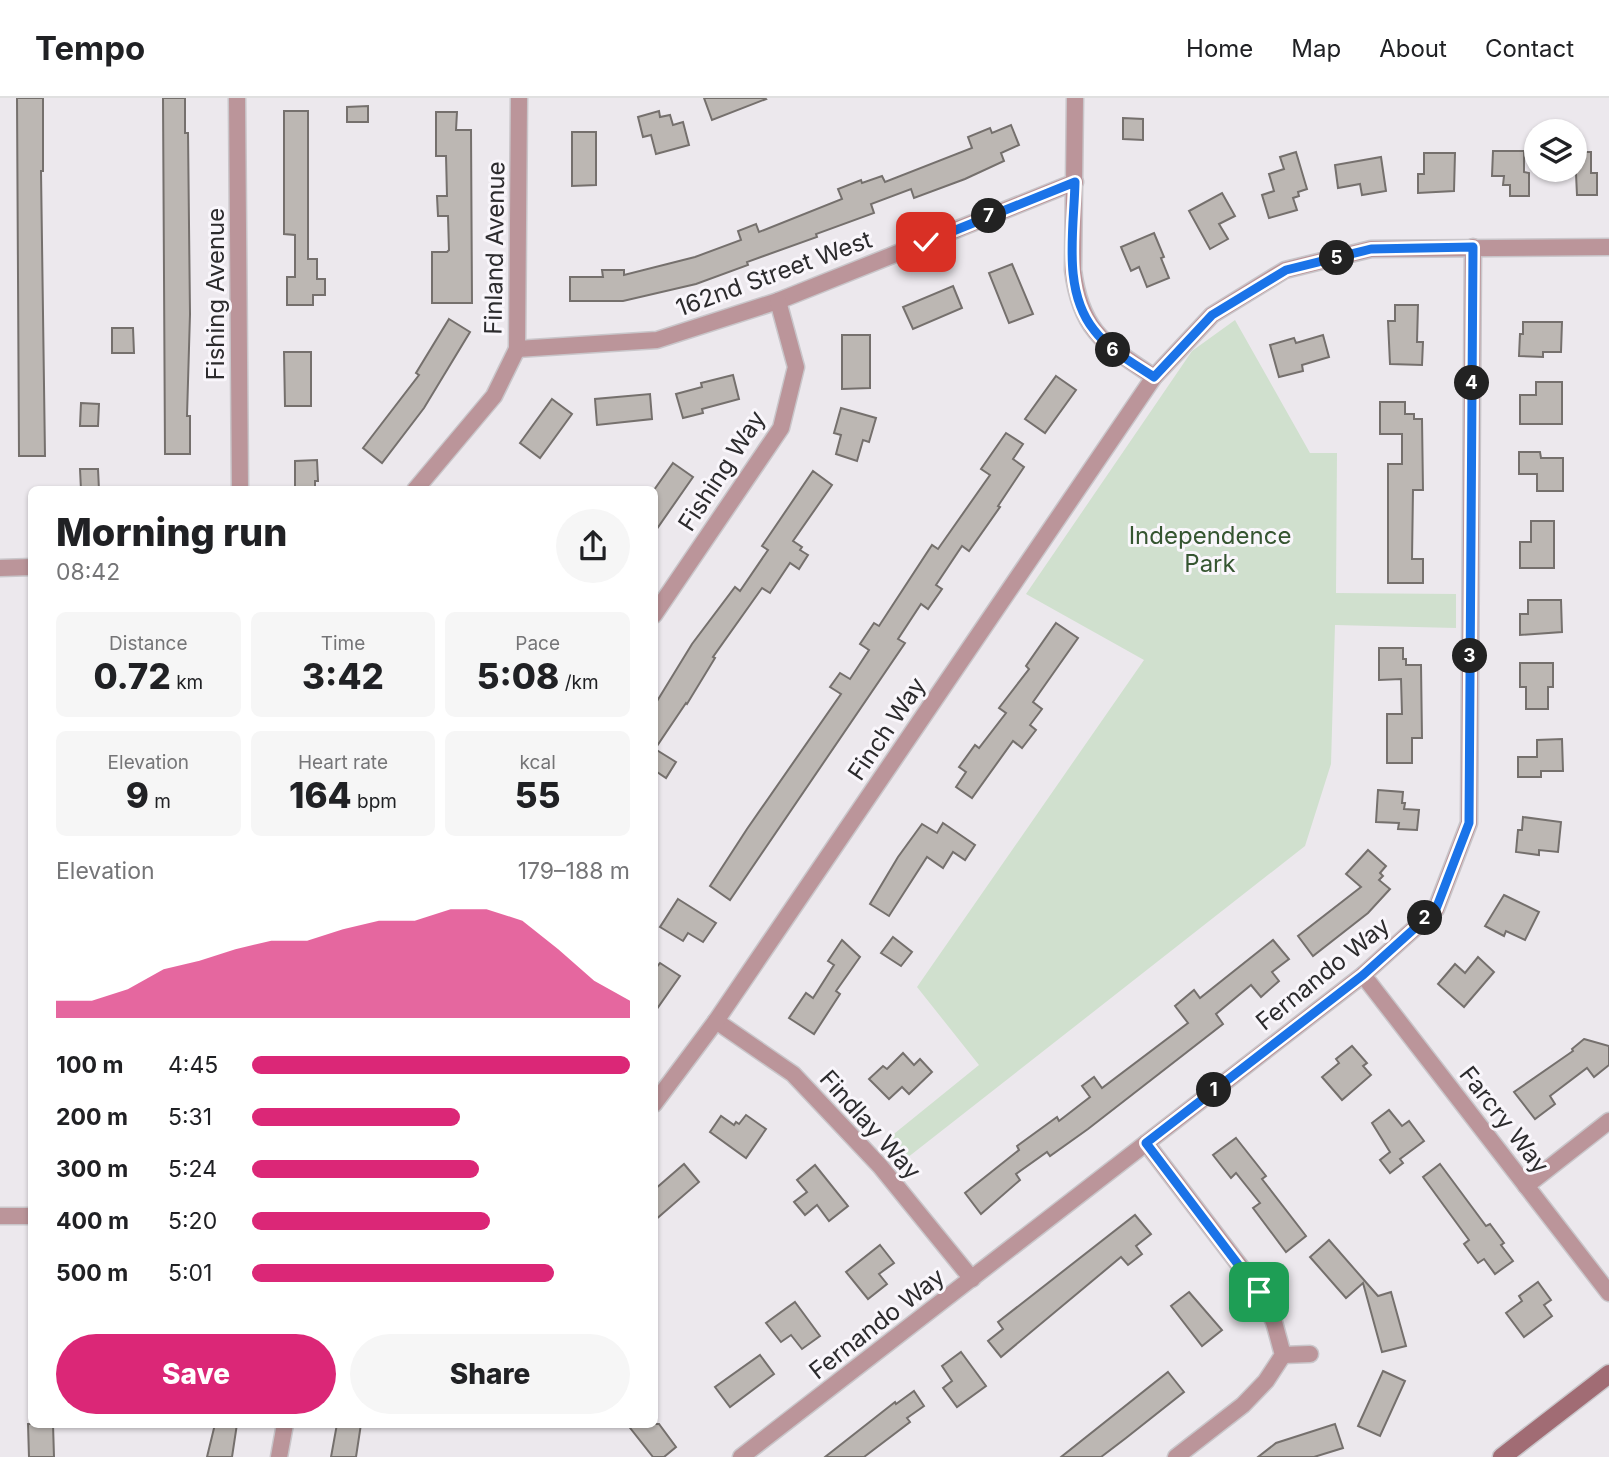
<!DOCTYPE html>
<meta charset="utf-8">
<style>
body{margin:0;font-family:Inter,sans-serif;background:#f6f6f6;color:#202124;height:100vh;display:flex;flex-direction:column;font-size:26px;white-space:nowrap}
*{box-sizing:border-box;margin:0}
p{font-size:23px;color:#757577}
.icon{flex:none;width:38px;height:38px;fill:none;stroke:currentColor;stroke-width:2;stroke-linecap:round;stroke-linejoin:round}
.map{position:relative;flex:1;overflow:hidden}
.drawer{position:absolute;left:28px;top:388px;width:630px;height:942px;display:flex;flex-direction:column;background:#fff;border-radius:10px;box-shadow:0 2px 5px #0004}
.drawer>*{flex:none}
.fabs{position:absolute;left:1524px;top:21px;display:grid;gap:14px}
.fabs a{display:grid;place-items:center;width:63px;height:63px;border-radius:50%;background:#fff;box-shadow:0 2px 5px #0004;font-size:35px}
.pin{position:absolute;display:grid;place-items:center;width:60px;height:60px;color:#fff;margin:-30px;border-radius:14px;box-shadow:0 4px 10px #0006}
.km{position:absolute;width:35px;height:35px;margin:-18px;border-radius:50%;background:#222;color:#fff;font-size:19px;line-height:35px;text-align:center}
.round{display:grid;place-items:center;flex:none;width:74px;height:74px;border-radius:37px;background:#f6f6f6}
.summary{display:flex;align-items:center;justify-content:space-between;height:119px;padding:0 28px}
h1{font-size:38px;font-weight:800;line-height:52px}
.stats{display:grid;grid-template-columns:repeat(3,1fr);gap:10px;height:119px;padding:7px 28px}
.stats div{display:grid;align-content:center;border-radius:10px;background:#f6f6f6;text-align:center}
.stats b{font-size:35px;font-weight:800}
.stats small{font-size:19px;font-weight:400}
.stats p{font-size:19px}
.chart{height:196px;padding:14px 28px}
.chart p{display:flex;justify-content:space-between}
.chart svg{width:100%;height:126px;margin-top:7px;fill:#db2777;opacity:.7}
.cta{display:flex;gap:14px;margin-top:auto;padding:14px 28px}
.cta a{flex:1;height:80px;border-radius:42px;background:#db2777;color:#fff;font-size:28px;font-weight:800;line-height:80px;text-align:center}
.cta a+a{background:#f6f6f6;color:#202124}
ul{padding:0 28px;list-style:none;font-size:23px}
li{display:grid;grid-template-columns:112px 84px 1fr;align-items:center;height:52px}
li i{height:18px;border-radius:9px;background:#db2777}
header{display:flex;align-items:center;gap:42px;box-sizing:border-box;height:98px;padding:0 35px;background:#fff;border-bottom:2px solid #e0e0e0}
header strong{font-size:33px}
nav{display:flex;gap:38px;margin-inline-start:auto;font-size:24px}
.map>svg:first-child{display:block}
.green{fill:#d0e0ce}
.building{fill:#bcb7b3;stroke:#75706d;stroke-width:2}
.lines{fill:none;stroke-linecap:round;stroke-linejoin:round}
.street-casing{stroke:#c9c6ca;stroke-width:19}
.secondary-casing{stroke:#c9c6ca;stroke-width:21}
.street{stroke:#bb959a;stroke-width:16}
.secondary{stroke:#a16c74;stroke-width:18}
.route-casing{stroke:#fff;stroke-width:14}
.route{stroke:#1a73e8;stroke-width:9}
.labels{text-anchor:middle;stroke-width:6;stroke-linejoin:round;paint-order:stroke}
.street-label{font-size:24px;fill:#2c2b2d;stroke:#f9f6fb}
.park-label{font-size:24px;fill:#355530;stroke:#f9f6fb}
</style>
<header>
<strong>Tempo</strong>
<nav><a>Home</a><a>Map</a><a>About</a><a>Contact</a></nav>
</header>
<div class="map">
<svg width="1609" height="1359" viewBox="0 0 1609 1359">
<rect width="100%" height="100%" fill="#ece8ed"/>
<!-- green -->
<path class="green" d="M1235,222L1310,355H1337L1336,495L1456,496V530L1335,527L1331,666L1305,748L898,1067L879,1048L979,967L917,889L1144,562L1026,496L1192,253Z"/>
<!-- building -->
<g class="building">
<path d="M17,0H43V73H41L45,358H19Z"/>
<path d="M163,0H185V35H188L190,216L187,318H190V356H165Z"/>
<path d="M704,0H765L766,1L712,22Z"/>
<path d="M368,8V24H347V9Z"/>
<path d="M284,13H308V161H317V181H325V197H313V207H287V179H295V137L284,136Z"/>
<path d="M659,13L660,19L670,17L673,27L683,24L689,47L656,56L651,37L643,39L638,19Z"/>
<path d="M436,14H457L456,32H471L472,205H432V154H447L449,152L448,118H438L437,98H447L446,58H436Z"/>
<path d="M1123,20L1143,21V42L1123,41Z"/>
<path d="M1011,27L1019,47L1001,55L1004,63L965,81L914,100L911,91L871,106L874,115L816,136L817,139L747,164L748,167L696,186L623,203H570V179H603L602,172H624V177L695,159L741,142L738,133L756,126L759,134L842,101L838,91L861,82L862,85L882,78L885,84L972,50L968,39L990,30L992,35Z"/>
<path d="M572,34H596V87L572,88Z"/>
<path d="M1493,53H1524V74L1529,75V98H1510V87H1503L1504,78H1492Z"/>
<path d="M1296,54L1307,91L1298,94L1299,98L1293,100L1297,112L1269,120L1262,97L1274,93L1269,76L1284,71L1280,59Z"/>
<path d="M1575,54H1591V75H1597V97H1577Z"/>
<path d="M1424,55H1455L1454,93L1418,95V76H1424Z"/>
<path d="M1381,59L1386,93L1362,97L1360,86L1338,90L1335,67Z"/>
<path d="M1222,95L1235,118L1219,126L1228,141L1210,151L1189,113Z"/>
<path d="M1154,135L1164,159L1161,160L1169,180L1147,189L1139,169L1131,173L1121,149Z"/>
<path d="M1012,166L1033,216L1009,225L989,175Z"/>
<path d="M953,188L962,210L913,231L903,209Z"/>
<path d="M1395,207H1418L1417,244H1423L1422,267L1390,266L1388,223H1395Z"/>
<path d="M449,221L470,234L424,310L382,365L363,350L419,277L416,275Z"/>
<path d="M1523,224H1562L1561,254H1543V259L1519,258L1520,236H1523Z"/>
<path d="M112,230H133L134,255H112Z"/>
<path d="M842,237H870V290L842,291Z"/>
<path d="M1323,237L1329,259L1302,267L1303,273L1279,279L1270,247L1294,240L1296,245Z"/>
<path d="M284,254H311V308H285Z"/>
<path d="M733,277L739,301L702,311L703,315L683,320L676,296L702,289L701,285Z"/>
<path d="M1056,278L1076,292L1045,335L1025,321Z"/>
<path d="M1536,284H1562V326H1520V297H1536Z"/>
<path d="M650,296L652,321L597,327L595,301Z"/>
<path d="M552,301L572,316L540,360L520,345Z"/>
<path d="M1380,304H1405V316H1414V321H1422L1423,392H1413L1412,461H1423V485H1388V366H1402V336H1380Z"/>
<path d="M81,305L99,306L98,328H80Z"/>
<path d="M841,310L876,320L869,344L863,342L857,363L836,356L841,337L834,335Z"/>
<path d="M1006,335L1023,346L1013,361L1024,369L998,408L1000,409L969,453L962,448L936,487L942,491L928,511L921,506L898,541L905,545L730,802L710,788L747,731L841,596L830,589L840,575L850,581L869,552L860,546L874,525L879,528L932,447L938,451L990,377L981,371Z"/>
<path d="M1519,354H1540L1541,360H1563V393H1537V376H1519Z"/>
<path d="M317,362L318,383H315V392H295V363Z"/>
<path d="M673,365L693,379L654,435V392Z"/>
<path d="M80,371H98L99,392H81Z"/>
<path d="M813,373L832,387L793,443L802,449L800,452L808,457L799,471L790,465L770,495L762,490L713,559L715,560L687,606L686,605L655,651L676,664L666,680L654,672V608L692,546L735,489L740,493L768,452L762,448Z"/>
<path d="M1531,423H1554V470H1520V444H1531Z"/>
<path d="M1528,502H1561L1562,534L1520,537V516H1528Z"/>
<path d="M1056,525L1078,540L1033,604L1042,611L1030,627L1036,632L1022,650L1013,643L972,700L956,689L966,674L959,669L975,647L979,650L1006,615L999,610L1029,571L1026,568Z"/>
<path d="M1379,550H1403V561H1406V567H1421L1422,640H1412V665H1387V616H1402L1401,581L1379,582Z"/>
<path d="M1520,565H1553V589H1548V611H1526V589H1520Z"/>
<path d="M1562,641L1563,673H1541V679H1518V659H1537V642Z"/>
<path d="M1378,692L1403,694L1402,705H1405L1404,711L1419,712L1417,732L1398,731L1399,725L1376,724Z"/>
<path d="M1523,719L1561,724L1558,754L1539,752V757L1516,754L1518,732H1522Z"/>
<path d="M943,725L975,747L965,762L953,754L943,770L927,759L889,818L870,806L898,759L922,726L937,735Z"/>
<path d="M1368,752L1386,768L1380,775L1383,778L1379,782L1390,791L1368,815L1313,858L1298,838L1361,789L1346,776Z"/>
<path d="M1504,797L1539,814L1525,842L1506,833L1504,838L1485,828Z"/>
<path d="M678,801L716,825L703,844L688,835L683,843L660,829Z"/>
<path d="M893,839L912,854L901,868L881,855Z"/>
<path d="M842,842L860,859L836,893L840,896L814,936L789,920L806,895L813,900L834,867L828,863Z"/>
<path d="M1273,842L1289,861L1272,874L1279,883L1261,899L1251,887L1216,916L1223,926L1088,1031L1050,1058L1047,1054L1016,1076L1020,1082L981,1116L965,1095L1019,1052L1017,1048L1057,1019L1059,1023L1090,999L1082,988L1094,979L1102,990L1188,925L1175,908L1194,892L1200,900Z"/>
<path d="M1478,859L1494,874L1464,909L1438,886L1455,866L1465,875Z"/>
<path d="M660,865L680,878L654,915V872Z"/>
<path d="M1584,941L1609,948V967L1594,979L1587,970L1550,998L1555,1006L1535,1021L1514,994L1573,953L1572,951Z"/>
<path d="M1352,948L1367,965L1363,968L1371,977L1342,1002L1322,979L1339,965L1336,961Z"/>
<path d="M903,955L914,967L920,961L932,974L909,996L902,989L889,1001L869,981L883,968L887,971Z"/>
<path d="M1389,1012L1402,1028L1409,1023L1424,1043L1400,1061L1403,1065L1390,1075L1380,1062L1390,1054L1372,1025Z"/>
<path d="M746,1017L766,1031L746,1060L710,1034L721,1018L734,1027L736,1024L739,1026Z"/>
<path d="M1236,1040L1266,1078L1262,1081L1306,1138L1286,1154L1253,1110L1260,1105L1236,1075L1231,1080L1213,1057Z"/>
<path d="M684,1066L699,1084L654,1123V1092Z"/>
<path d="M1440,1066L1486,1128L1490,1126L1504,1145L1501,1147L1513,1163L1495,1176L1484,1161L1478,1165L1464,1146L1469,1142L1423,1079Z"/>
<path d="M815,1067L848,1108L829,1123L817,1107L805,1117L794,1104L807,1094L797,1082Z"/>
<path d="M1135,1117L1151,1136L1136,1148L1142,1156L1128,1167L1121,1159L1001,1259L988,1243L1003,1231L998,1224Z"/>
<path d="M1329,1142L1378,1198L1391,1194L1406,1248L1382,1254L1363,1185L1346,1200L1310,1159Z"/>
<path d="M880,1147L894,1165L879,1176L887,1186L868,1201L846,1174Z"/>
<path d="M1538,1184L1551,1202L1544,1207L1552,1218L1524,1239L1506,1215L1522,1203L1519,1198Z"/>
<path d="M1189,1194L1222,1232L1202,1248L1171,1208Z"/>
<path d="M795,1204L820,1238L802,1251L791,1237L781,1244L766,1225Z"/>
<path d="M961,1254L986,1288L957,1309L943,1290L952,1283L942,1268Z"/>
<path d="M760,1257L774,1276L730,1309L715,1289Z"/>
<path d="M1383,1273L1405,1283L1380,1338L1358,1328Z"/>
<path d="M1168,1274L1184,1294L1126,1340L1101,1359H1061Z"/>
<path d="M914,1293L924,1308L907,1320L910,1324L864,1359H825L895,1304L896,1306Z"/>
<path d="M28,1326H53L54,1359H29Z"/>
<path d="M215,1326H237L232,1359H207Z"/>
<path d="M337,1326H361L356,1359H331Z"/>
<path d="M627,1326H659L676,1349L664,1359H653Z"/>
<path d="M1335,1326L1343,1350L1314,1359H1258L1276,1345Z"/>
</g>
<g class="lines">
<defs>
<g id="street">
<path d="M237,0L240,392"/>
<path d="M1075,0L1073,172C1081,234 1105,246 1154,279"/>
<path d="M517,251L657,242L778,203L1075,84"/>
<path d="M415,392L494,298L517,251L519,0"/>
<path d="M0,470L32,469"/>
<path d="M654,517L781,330L796,269L778,203"/>
<path d="M1363,877L1609,1195"/>
<path d="M716,923L793,976L880,1068L972,1181"/>
<path d="M654,1006L716,923L1154,279L1212,217L1285,172L1371,151L1609,149"/>
<path d="M1146,1045L1260,1194L1274,1224L1283,1257L1266,1283L1243,1307L1176,1359"/>
<path d="M1526,1088L1609,1023"/>
<path d="M0,1118H32"/>
<path d="M1283,1257L1310,1256"/>
<path d="M279,1359L285,1326"/>
<path d="M741,1359L1363,877L1436,811L1469,725L1473,149"/>
</g>
<path id="secondary" d="M1502,1359L1609,1276"/>
</defs>
<!-- street casing -->
<use href="#street" class="street-casing"/>
<!-- secondary casing -->
<use href="#secondary" class="secondary-casing"/>
<!-- street -->
<use href="#street" class="street"/>
<!-- secondary -->
<use href="#secondary" class="secondary"/>
</g>
<g class="lines">
<defs>
<path id="route" d="M926,144L1075,84C1074,132 1062,192 1094,232C1109,252 1133,265 1154,279L1212,217L1286,172L1371,151L1473,149L1469,725L1436,811L1363,877L1146,1045L1259,1194"/>
</defs>
<!-- route casing -->
<use href="#route" class="route-casing"/>
<!-- route -->
<use href="#route" class="route"/>
</g>
<g class="labels">
<!-- street labels -->
<g class="street-label">
<text transform="translate(495 150) rotate(-89)" y="8">Finland Avenue</text>
<text transform="translate(774 176) rotate(-20)" y="8">162nd Street West</text>
<text transform="translate(216 196) rotate(-90)" y="8">Fishing Avenue</text>
<text transform="translate(722 373) rotate(-57)" y="8">Fishing Way</text>
<text transform="translate(887 631) rotate(-56)" y="8">Finch Way</text>
<text transform="translate(1323 876) rotate(-39)" y="8">Fernando Way</text>
<text transform="translate(1504 1022) rotate(52)" y="8">Farcry Way</text>
<text transform="translate(870 1027) rotate(48)" y="8">Findlay Way</text>
<text transform="translate(877 1226) rotate(-38)" y="8">Fernando Way</text>
</g>
<!-- park labels -->
<g class="park-label">
<text x="1210" y="446">Independence<tspan x="1210" dy="28">Park</tspan></text>
</g>
</g>
</svg>
<div class="fabs">
<a><svg class="icon" aria-label="layers" viewBox="0 0 24 24"><path d="M12 4l9 5-9 5-9-5zM3 14l9 5 9-5"/></svg></a>
</div>
<div class="pin" style="left:1259px;top:1194px;background:#1e9e55"><svg class="icon" aria-label="arrive" viewBox="0 0 24 24"><path d="M6 21V4h12l-3 4 3 4H6"/></svg></div>
<div class="pin" style="left:926px;top:144px;background:#d93025"><svg class="icon" aria-label="check" viewBox="0 0 24 24"><path d="M5 12l5 5 9-10"/></svg></div>
<b class="km" style="left:1214px;top:992px">1</b>
<b class="km" style="left:1425px;top:820px">2</b>
<b class="km" style="left:1470px;top:558px">3</b>
<b class="km" style="left:1472px;top:285px">4</b>
<b class="km" style="left:1337px;top:160px">5</b>
<b class="km" style="left:1113px;top:252px">6</b>
<b class="km" style="left:989px;top:118px">7</b>
<section class="drawer">
<div class="summary"><div><h1>Morning run</h1><p>08:42</p></div><a class="round"><svg class="icon" aria-label="share" viewBox="0 0 24 24"><path d="M12 15V3M7 8l5-5 5 5M5 13v7h14v-7"/></svg></a></div>
<div class="stats">
<div><p>Distance</p><b>0.72<small> km</small></b></div>
<div><p>Time</p><b>3:42</b></div>
<div><p>Pace</p><b>5:08<small> /km</small></b></div>
</div>
<div class="stats">
<div><p>Elevation</p><b>9<small> m</small></b></div>
<div><p>Heart rate</p><b>164<small> bpm</small></b></div>
<div><p>kcal</p><b>55</b></div>
</div>
<div class="chart"><p><span>Elevation</span>179–188 m</p>
<svg viewBox="0 0 160 44" preserveAspectRatio="none"><path d="M0 44V38L10 38L20 34L30 27L40 24L50 20L60 17L70 17L80 13L90 10L100 10L110 6L120 6L130 10L140 20L150 31L160 38V44z"/></svg>
</div>
<ul>
<li><b>100 m</b>4:45<i style="width:100%"></i></li>
<li><b>200 m</b>5:31<i style="width:55%"></i></li>
<li><b>300 m</b>5:24<i style="width:60%"></i></li>
<li><b>400 m</b>5:20<i style="width:63%"></i></li>
<li><b>500 m</b>5:01<i style="width:80%"></i></li>
</ul>
<div class="cta"><a>Save</a><a>Share</a></div>
</section>
</div>
